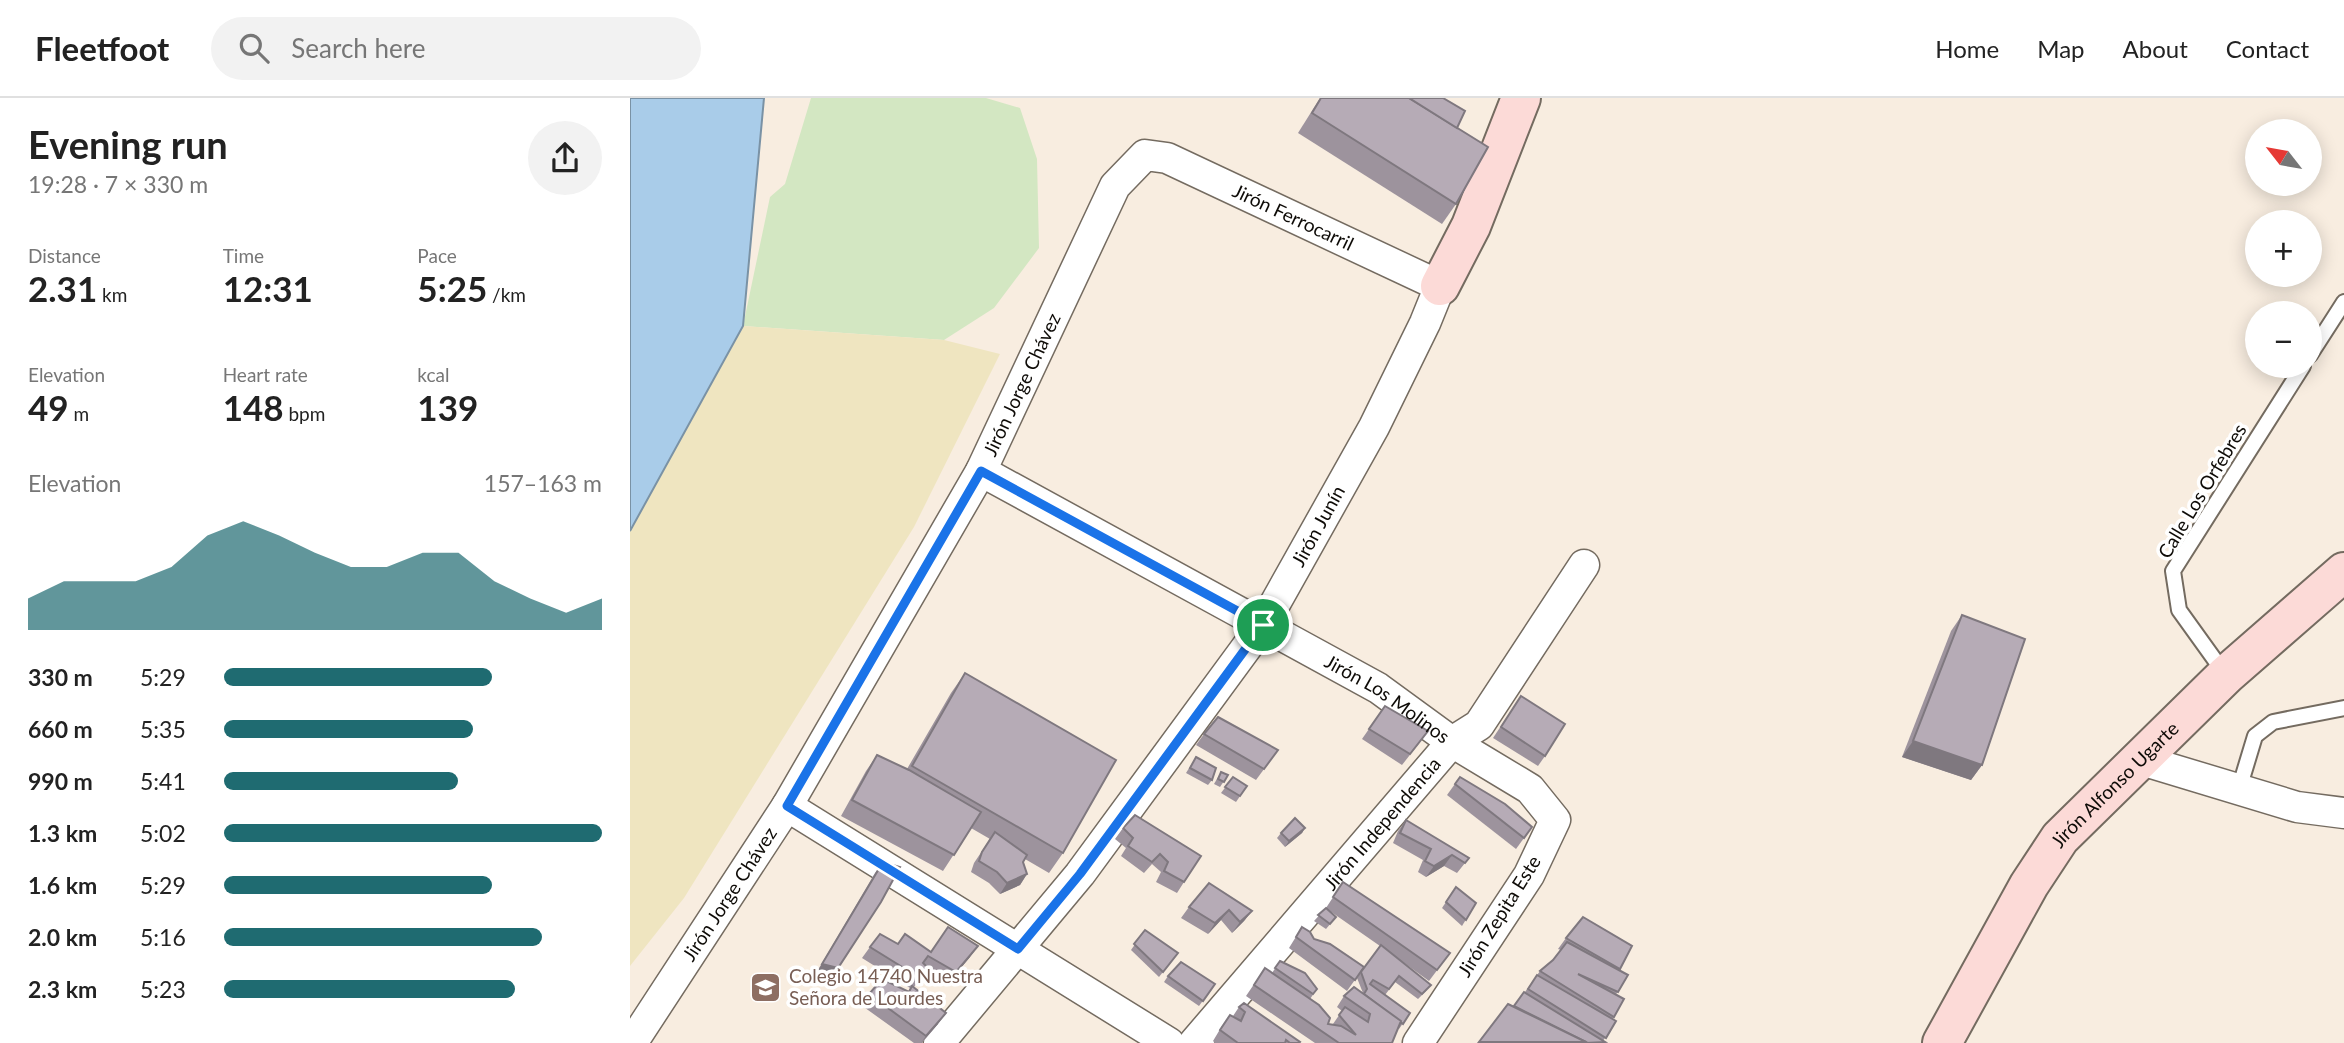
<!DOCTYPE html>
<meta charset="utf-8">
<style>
body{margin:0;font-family:Lato,sans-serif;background:#f2f2f2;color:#222;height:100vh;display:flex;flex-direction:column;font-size:26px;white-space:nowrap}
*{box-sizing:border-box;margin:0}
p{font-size:23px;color:#767676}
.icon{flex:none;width:38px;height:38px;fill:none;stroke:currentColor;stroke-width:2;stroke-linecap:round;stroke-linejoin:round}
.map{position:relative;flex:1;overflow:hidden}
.side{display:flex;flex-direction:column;background:#fff;width:630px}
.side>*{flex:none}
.needle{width:46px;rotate:301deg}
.controls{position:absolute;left:1615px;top:21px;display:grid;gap:14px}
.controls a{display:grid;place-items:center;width:77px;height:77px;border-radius:50%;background:#fff;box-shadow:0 4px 18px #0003;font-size:35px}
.pin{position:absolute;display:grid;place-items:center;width:60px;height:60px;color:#fff;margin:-30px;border:4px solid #fff;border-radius:50%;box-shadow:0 2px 7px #0007}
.round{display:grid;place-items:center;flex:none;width:74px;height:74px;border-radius:37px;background:#f2f2f2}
.summary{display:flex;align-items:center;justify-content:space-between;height:119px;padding:0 28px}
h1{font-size:38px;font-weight:700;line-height:52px}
.stats{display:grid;grid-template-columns:repeat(3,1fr);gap:10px;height:119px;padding:7px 28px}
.stats div{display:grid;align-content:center}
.stats b{font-size:35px;font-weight:700}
.stats small{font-size:19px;font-weight:400}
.stats p{font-size:19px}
.chart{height:196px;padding:14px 28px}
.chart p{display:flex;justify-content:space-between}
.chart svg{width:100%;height:126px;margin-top:7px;fill:#1f6b71;opacity:.7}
ul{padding:0 28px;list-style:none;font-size:23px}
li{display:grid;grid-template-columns:112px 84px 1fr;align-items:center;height:52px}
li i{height:18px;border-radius:9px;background:#1f6b71}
header{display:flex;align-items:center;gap:42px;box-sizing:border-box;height:98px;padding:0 35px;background:#fff;border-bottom:2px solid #e0e0e0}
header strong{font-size:33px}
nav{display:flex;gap:38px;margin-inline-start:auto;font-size:24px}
.search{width:490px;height:63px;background:#f2f2f2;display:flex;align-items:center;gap:18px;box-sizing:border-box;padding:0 24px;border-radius:38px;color:#767676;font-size:26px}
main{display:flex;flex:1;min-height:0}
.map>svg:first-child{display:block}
.green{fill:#d3e7c2}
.sand{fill:#efe5c0}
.water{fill:#a9cce9;stroke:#7a92a5;stroke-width:2}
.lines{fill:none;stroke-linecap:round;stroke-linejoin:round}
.lane-casing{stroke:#746b60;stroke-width:18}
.street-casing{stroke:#746b60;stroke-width:33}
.secondary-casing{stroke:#746b60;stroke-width:42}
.lane{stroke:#fff;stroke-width:14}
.street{stroke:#fff;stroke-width:30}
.secondary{stroke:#fcdad7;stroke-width:38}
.wall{fill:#9d939d}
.shaded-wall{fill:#7f787f}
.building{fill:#b6abb6;stroke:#7f787f;stroke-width:2}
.route-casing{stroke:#fff;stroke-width:14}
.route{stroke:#1a73e8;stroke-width:9}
.labels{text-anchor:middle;stroke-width:7;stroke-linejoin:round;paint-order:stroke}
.street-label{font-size:19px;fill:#0e0b07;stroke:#fff}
.education-label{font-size:19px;fill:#785e54;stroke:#fff;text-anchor:start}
</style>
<header>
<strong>Fleetfoot</strong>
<div class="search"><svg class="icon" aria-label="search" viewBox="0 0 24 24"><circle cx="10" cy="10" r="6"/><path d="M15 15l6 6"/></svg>Search here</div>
<nav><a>Home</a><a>Map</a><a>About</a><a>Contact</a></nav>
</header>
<main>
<section class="side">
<div class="summary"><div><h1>Evening run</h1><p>19:28 · 7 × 330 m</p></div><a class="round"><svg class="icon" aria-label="share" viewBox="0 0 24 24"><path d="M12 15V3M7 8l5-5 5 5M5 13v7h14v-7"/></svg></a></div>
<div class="stats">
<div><p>Distance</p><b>2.31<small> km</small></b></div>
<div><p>Time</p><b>12:31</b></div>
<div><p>Pace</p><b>5:25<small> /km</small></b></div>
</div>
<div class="stats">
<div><p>Elevation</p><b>49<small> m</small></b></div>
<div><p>Heart rate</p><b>148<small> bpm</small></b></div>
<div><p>kcal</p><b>139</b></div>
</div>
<div class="chart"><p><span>Elevation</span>157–163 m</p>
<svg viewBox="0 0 160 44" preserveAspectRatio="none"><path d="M0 44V33L10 27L20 27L30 27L40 22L50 11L60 6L70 11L80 17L90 22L100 22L110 17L120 17L130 27L140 33L150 38L160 33V44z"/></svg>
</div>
<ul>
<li><b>330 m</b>5:29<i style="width:71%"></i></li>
<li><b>660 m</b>5:35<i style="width:66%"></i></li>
<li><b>990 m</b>5:41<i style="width:62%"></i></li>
<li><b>1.3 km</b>5:02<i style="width:100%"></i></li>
<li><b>1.6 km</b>5:29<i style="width:71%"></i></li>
<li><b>2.0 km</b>5:16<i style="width:84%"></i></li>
<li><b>2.3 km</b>5:23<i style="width:77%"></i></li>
</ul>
</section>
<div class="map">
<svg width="1714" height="945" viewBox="0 0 1714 945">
<rect width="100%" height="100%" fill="#f8ede0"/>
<!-- green -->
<path class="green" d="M181,0H356L390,10L407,61L409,150L364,210L314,242L113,228L140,99L155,86Z"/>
<!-- sand -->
<path class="sand" d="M113,228L314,242L370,256L284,429L54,800L0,868V433Z"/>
<!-- water -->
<path class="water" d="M0,0H134L113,228L0,433Z"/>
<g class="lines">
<defs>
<g id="lane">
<path d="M1680,257L1714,204"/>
<path d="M1595,576L1549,512L1543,473L1673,268"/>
<path d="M1609,691L1625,638L1643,624L1714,610"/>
</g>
<g id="street">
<path id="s1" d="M351,373L748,590L822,644L900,691L925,722L899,777L788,945"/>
<path d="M1508,661L1667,709L1714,715"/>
<path d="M157,708L539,945"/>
<path id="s2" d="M2,945L157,708L351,373L485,88L515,57L537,60L810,188L795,225L744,329L633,527L450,776L309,945"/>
<path id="s3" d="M564,945L822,644L849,627L954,467"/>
</g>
<g id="secondary">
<path d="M810,188L841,128L891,0"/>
<path id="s4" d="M1312,945L1399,787L1430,740L1596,577L1714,474"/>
</g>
</defs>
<!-- lane casing -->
<use href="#lane" class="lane-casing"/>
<!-- street casing -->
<use href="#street" class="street-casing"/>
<!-- secondary casing -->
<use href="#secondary" class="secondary-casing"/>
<!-- lane -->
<use href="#lane" class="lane"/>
<!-- street -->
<use href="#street" class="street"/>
<!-- secondary -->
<use href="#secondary" class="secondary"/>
</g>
<!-- wall -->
<g class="wall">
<path d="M690,0H813L827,30L826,106L812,126L668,35Z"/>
<path d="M1332,517L1352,667L1341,682L1272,659L1321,533Z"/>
<path d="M335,575L433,755L419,775L395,761L393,764L397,776L390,787L370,796L359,785L341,774L344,765L360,741L341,730L313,773L211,718L236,673L247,657L277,671L321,595Z"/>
<path d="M891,598L915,658L908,668L863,640Z"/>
<path d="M755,608L790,644L772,667L732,641Z"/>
<path d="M574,636L648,652L626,682L566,647Z"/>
<path d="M566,659L582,682L578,687L556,675Z"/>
<path d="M591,674L598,677L590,689L584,686Z"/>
<path d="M603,679L617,688L606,704L591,695Z"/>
<path d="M830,679L902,729L886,751L817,697Z"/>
<path d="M505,717L554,784L547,795L526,784L531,774L522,766L514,775L491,758L496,750L485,741L493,730Z"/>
<path d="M776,722L839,760L827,775L814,768L796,779L788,774L793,762L763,745L768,733Z"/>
<path d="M675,730L672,735L655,749L647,740L651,735Z"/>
<path d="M253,764L200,880L185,877L245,775Z"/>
<path d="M713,784L820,855L799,883L766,859L797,892L788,901L765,884L755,897L780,915L769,931L768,930L762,945H685L616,898L635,870L642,875L650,863L687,891L680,901L698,926H703L712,913L707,909L714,898L733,895L727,880L750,848L697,811L706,819L696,831L684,823L696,810Z"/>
<path d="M826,789L846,805L832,828L812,810Z"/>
<path d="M559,809L622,813L614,823L602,835L591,822L578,836L551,820Z"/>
<path d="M672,829L684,841L734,869L717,893L659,850Z"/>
<path d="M515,832L548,855L529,879L501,852Z"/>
<path d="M936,840L1002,848L989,872L988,894L986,896L994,901L983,921L986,923L973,943L974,945H848L878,906L884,908L895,894L910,873L923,862L931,852L928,851Z"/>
<path d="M268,846L301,854L340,859L318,885L296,872L284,889L308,926L292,945H284L231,907L239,896L278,894L280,890L232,860L240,849Z"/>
<path d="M538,878L585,886L569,908L534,884Z"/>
<path d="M609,909L669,945H585L583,943L592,928L600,917L603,918Z"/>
</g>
<!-- shaded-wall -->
<g class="shaded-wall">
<path d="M1283,643L1352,667L1341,682L1272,659Z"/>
<path d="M675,730L672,735L655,749L659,743Z"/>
<path d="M822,757L814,768L796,779L804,768Z"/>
<path d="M397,776L390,787L370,796L377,785Z"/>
<path d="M599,812L591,822L578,836L585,825Z"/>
<path d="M622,813L614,823L602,835L610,824Z"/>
<path d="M348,848L340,859L318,885L326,874Z"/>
<path d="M192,866L208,870L200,880L185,877Z"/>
<path d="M316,915L308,926L291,945L296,938Z"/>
</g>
<!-- building -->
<g class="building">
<path d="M691,0H779L858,49L826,106L682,15Z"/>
<path d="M779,0H813L835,13L827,30Z"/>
<path d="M1332,517L1395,541L1352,667L1283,643Z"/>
<path d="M335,575L486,662L433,755L282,668Z"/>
<path d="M891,598L935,626L915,658L871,629Z"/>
<path d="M755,608L798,633L780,656L739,631Z"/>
<path d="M588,619L648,652L634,671L574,636Z"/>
<path d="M247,657L279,672L351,714L324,757L222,702Z"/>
<path d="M566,659L586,670L582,682L560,670Z"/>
<path d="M591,674L598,677L594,684L588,681Z"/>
<path d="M603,679L617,688L610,698L595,689Z"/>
<path d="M830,679L875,706L902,729L894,740L825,686Z"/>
<path d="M505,717L571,758L554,784L534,773L538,764L530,756L522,764L498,748L503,740L493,730Z"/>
<path d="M665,720L675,730L659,743L651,735Z"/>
<path d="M776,722L839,760L835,765L822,757L804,768L795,763L801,751L770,735Z"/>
<path d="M365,734L397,757L393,764L397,776L377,785L367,774L349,763L352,754Z"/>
<path d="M253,764L270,769L251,804L208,870L192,866Z"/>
<path d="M713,784L820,855L807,872L703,799Z"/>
<path d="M579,785L622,813L610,824L599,812L585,825L559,809Z"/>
<path d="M826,789L846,805L836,822L816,804Z"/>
<path d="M696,810L706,819L700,826L688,817Z"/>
<path d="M953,819L1002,848L990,871L936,840Z"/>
<path d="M318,829L348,848L326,874L298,858L293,865L298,870L290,880L240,849L250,836L268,846L275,836L301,854Z"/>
<path d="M672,829L680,834L684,841L700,846L734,869L725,882L666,839Z"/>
<path d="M515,832L548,855L533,874L504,846Z"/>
<path d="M937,844L998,877L988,894L948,876L994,901L984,919L910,873L923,862Z"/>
<path d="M751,847L801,887L792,896L769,878L759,891L743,882L740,886L780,915L773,926L734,896L737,891L731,874Z"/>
<path d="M650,863L675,875L687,891L683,896L645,870Z"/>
<path d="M551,864L585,886L573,903L538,878Z"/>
<path d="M635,870L689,907L700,920L698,926L711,928L726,937L709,917L715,909L738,924L740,916L714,898L724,889L771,923L762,945H709L624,887Z"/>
<path d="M907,877L986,923L976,940L898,891Z"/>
<path d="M252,881L279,894L282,888L316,915L296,938L239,896Z"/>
<path d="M894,894L975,944L955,945L956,944L884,908Z"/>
<path d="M614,905L670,944L669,945H660L656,942L655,945H608L590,932L600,917L611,923L615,914L609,909Z"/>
<path d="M878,906L956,944H849Z"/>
</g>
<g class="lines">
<defs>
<path id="route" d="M351,373L633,527L450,776L388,851L157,708Z"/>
</defs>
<!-- route casing -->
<use href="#route" class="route-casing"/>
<!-- route -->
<use href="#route" class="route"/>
</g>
<!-- icons -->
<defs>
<symbol id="school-square" viewBox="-11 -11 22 22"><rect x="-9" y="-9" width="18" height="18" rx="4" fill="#8d6e63" stroke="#fff"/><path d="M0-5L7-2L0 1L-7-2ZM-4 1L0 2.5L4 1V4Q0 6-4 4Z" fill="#fff"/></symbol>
</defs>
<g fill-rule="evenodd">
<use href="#school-square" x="118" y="872" width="35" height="35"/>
</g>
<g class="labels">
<!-- street labels -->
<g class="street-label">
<text dy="7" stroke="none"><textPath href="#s2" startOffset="1190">Jirón Ferrocarril</textPath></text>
<text dy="7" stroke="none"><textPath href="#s2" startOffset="766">Jirón Jorge Chávez</textPath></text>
<text transform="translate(1572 393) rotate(-59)" y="7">Calle Los Orfebres</text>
<text transform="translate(688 428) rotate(-61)" y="7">Jirón Junín</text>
<text dy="7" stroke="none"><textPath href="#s1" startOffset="466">Jirón Los Molinos</textPath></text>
<text dy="7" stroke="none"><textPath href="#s4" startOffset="313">Jirón Alfonso Ugarte</textPath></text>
<text dy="7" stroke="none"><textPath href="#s3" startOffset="289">Jirón Independencia</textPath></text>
<text dy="7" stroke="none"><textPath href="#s2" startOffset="178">Jirón Jorge Chávez</textPath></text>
<text transform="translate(869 818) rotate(-58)" y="7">Jirón Zepita Este</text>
</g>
<!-- education labels -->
<g class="education-label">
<text x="159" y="885">Colegio 14740 Nuestra<tspan x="159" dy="22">Señora de Lourdes</tspan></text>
</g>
</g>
</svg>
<div class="controls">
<a><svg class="needle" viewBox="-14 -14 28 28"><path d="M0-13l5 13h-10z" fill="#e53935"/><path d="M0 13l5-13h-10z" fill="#767676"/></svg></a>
<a>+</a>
<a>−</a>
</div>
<div class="pin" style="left:633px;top:527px;background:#1e9e55"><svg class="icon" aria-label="arrive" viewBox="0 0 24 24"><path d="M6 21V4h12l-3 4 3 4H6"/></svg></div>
</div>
</main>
